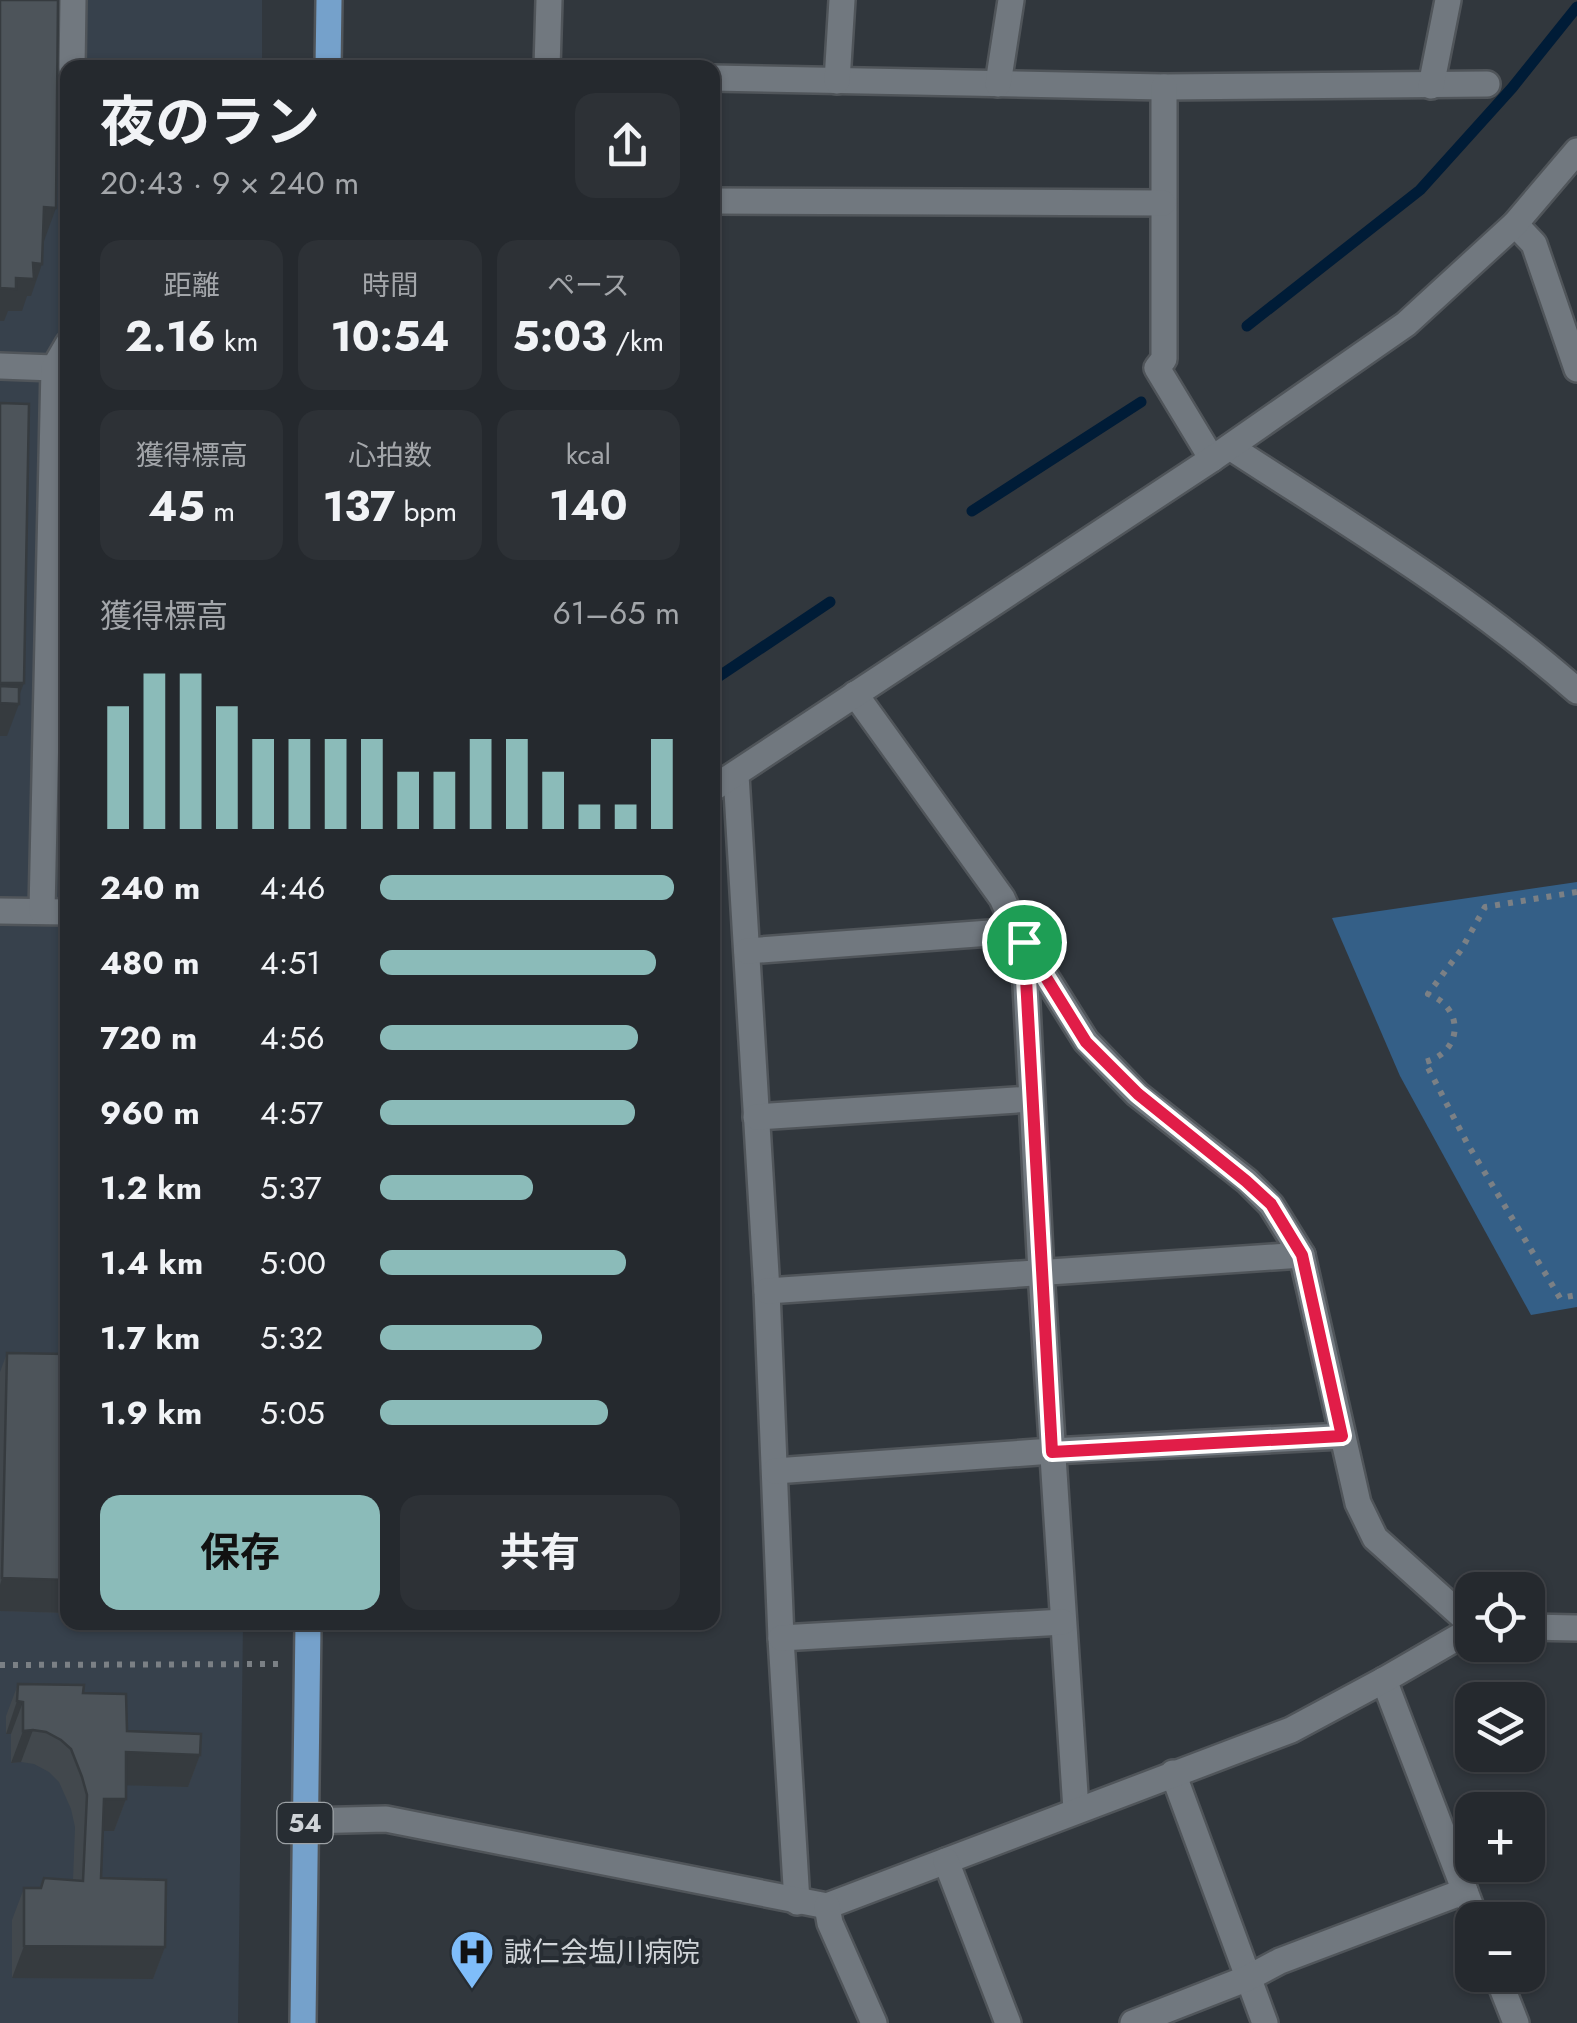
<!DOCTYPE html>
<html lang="ja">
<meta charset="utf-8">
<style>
body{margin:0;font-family:Jost,"Noto Sans JP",sans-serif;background:#2d3136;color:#f1f3f6;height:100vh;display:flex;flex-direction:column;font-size:38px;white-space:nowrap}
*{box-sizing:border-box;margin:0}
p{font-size:32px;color:#a3a6aa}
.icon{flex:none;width:55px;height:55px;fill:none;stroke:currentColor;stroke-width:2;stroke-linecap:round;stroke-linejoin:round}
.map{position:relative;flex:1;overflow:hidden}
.sheet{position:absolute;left:60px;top:60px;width:660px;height:1570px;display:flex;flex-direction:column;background:#25292e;border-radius:20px;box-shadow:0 2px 8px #0004,0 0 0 2px #42454a}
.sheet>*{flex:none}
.tools{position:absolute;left:1455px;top:1572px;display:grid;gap:20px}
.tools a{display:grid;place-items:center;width:90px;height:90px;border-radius:20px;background:#25292e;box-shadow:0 2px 8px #0004,0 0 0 2px #42454a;font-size:50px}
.pin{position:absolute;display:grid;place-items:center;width:85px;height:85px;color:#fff;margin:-42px;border:5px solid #fff;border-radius:50%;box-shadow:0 2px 10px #0007}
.round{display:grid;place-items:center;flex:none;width:105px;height:105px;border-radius:20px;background:#2d3136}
.overview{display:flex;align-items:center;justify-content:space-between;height:170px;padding:0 40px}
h1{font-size:55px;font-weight:700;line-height:75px}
.stats{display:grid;grid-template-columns:repeat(3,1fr);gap:15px;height:170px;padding:10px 40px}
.stats div{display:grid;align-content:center;border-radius:20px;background:#2d3136;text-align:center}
.stats b{font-size:42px;font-weight:700}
.stats small{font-size:28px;font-weight:400}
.stats p{font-size:28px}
.chart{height:280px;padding:20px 40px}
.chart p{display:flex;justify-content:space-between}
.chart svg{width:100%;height:180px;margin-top:10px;stroke:#8bbbb9;stroke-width:6}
.primary-button{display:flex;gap:20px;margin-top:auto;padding:20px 40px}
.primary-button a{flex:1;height:115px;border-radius:20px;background:#8bbbb9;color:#111;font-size:40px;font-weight:700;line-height:115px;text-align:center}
.primary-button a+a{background:#2d3136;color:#f1f3f6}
ul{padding:0 40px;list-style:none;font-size:32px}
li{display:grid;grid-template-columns:160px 120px 1fr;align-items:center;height:75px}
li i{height:25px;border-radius:12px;background:#8bbbb9}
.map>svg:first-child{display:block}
.built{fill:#37414c}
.green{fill:#345f87}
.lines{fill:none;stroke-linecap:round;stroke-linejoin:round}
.stream{stroke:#001c37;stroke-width:11}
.minor-casing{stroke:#50555a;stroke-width:30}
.major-casing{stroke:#50555a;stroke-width:30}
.path{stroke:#7b8085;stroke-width:6;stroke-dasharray:5 8;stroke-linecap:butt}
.minor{stroke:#71787f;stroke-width:25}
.major{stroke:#75a1cb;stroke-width:25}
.wall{fill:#42484d}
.shaded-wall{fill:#363b3f}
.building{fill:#4d545a;stroke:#363b3f;stroke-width:2.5}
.route-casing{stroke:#fff;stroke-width:20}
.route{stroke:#e11d48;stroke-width:12}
.labels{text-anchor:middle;stroke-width:8;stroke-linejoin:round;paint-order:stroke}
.shield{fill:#272d33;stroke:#9da2a6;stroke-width:2.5}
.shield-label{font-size:25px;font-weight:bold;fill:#d0d4d8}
.poi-label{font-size:28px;fill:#d0d4d8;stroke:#272d33;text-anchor:start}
</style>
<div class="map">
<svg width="1577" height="2023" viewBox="0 0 1577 2023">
<rect width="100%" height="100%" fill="#31373d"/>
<!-- built -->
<path class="built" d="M0,0H262V67L68,68V1622L243,1623L238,2023H0Z"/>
<!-- green -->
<path class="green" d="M1577,882V1307L1531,1315L1400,1076L1332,918Z"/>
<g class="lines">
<!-- stream -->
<g class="stream">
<path d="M1247,326L1420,190L1512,88L1577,7"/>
<path d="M972,511L1141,402"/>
<path d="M712,681L830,602"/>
</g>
<defs>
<g id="minor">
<path d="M72,68L73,0"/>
<path d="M547,68L549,0"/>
<path d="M712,78L1164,87L1487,84"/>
<path d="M837,81L842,0"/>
<path d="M998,84L1011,0"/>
<path d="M1431,86L1448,0"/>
<path d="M1164,87V359L1157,368L1212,459"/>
<path d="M712,201L1163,203"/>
<path d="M1515,224L1534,244L1577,369"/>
<path d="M0,366L54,368"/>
<path d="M1230,447C1348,524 1471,597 1577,691"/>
<path d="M855,694L1002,898L1017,931L1086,1041L1137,1094L1247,1181L1271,1205L1302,1255L1358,1503L1375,1538L1472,1625"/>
<path d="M736,775L767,1291L781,1638L797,1902"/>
<path d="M712,789L1212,459L1406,324L1515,224L1577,151"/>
<path d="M0,911L68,912"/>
<path d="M42,911L54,368L68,344"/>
<path d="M1024,947L1041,1272L1076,1810"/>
<path d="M747,951L1017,931"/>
<path d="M756,1117L1031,1099"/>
<path d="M767,1291L1302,1255"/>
<path d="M775,1471L1052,1451L1342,1436"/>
<path d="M1528,1627L1577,1628"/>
<path d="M781,1638L1063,1622"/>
<path d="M1384,1680L1476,1920"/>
<path d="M1173,1773L1265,2023"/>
<path d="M305,1821L386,1819L827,1906L1291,1730L1384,1680L1472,1629"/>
<path d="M946,1861L1008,2023"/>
<path d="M827,1906L830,1923L874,2023"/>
<path d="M1497,1975L1516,2023"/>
<path d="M1133,2023L1248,1978L1280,1961L1465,1891"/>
</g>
<g id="major">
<path d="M328,68L329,0"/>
<path d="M303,2023L308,1622"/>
</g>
</defs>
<!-- minor casing -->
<use href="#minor" class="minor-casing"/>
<!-- major casing -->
<use href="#major" class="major-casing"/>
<!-- path -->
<g class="path">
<path d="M1577,892L1485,907L1461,950L1428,994C1465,1008 1463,1052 1425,1062L1467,1143L1560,1298L1577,1295"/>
<path d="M0,1665L279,1664"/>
</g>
<!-- minor -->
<use href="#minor" class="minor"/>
<!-- major -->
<use href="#major" class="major"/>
</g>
<!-- wall -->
<g class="wall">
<path d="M7,1353L68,1354V1613L0,1611V1372Z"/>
<path d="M18,1684L83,1693L127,1731L200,1755L188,1787L126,1785V1799L114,1831H103L101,1878L165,1947L153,1979L12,1978V1920L24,1888H40L44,1878L73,1880L75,1827L71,1809L59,1782L49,1772L34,1764L21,1762L11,1763V1734H6V1716Z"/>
</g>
<!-- shaded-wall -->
<g class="shaded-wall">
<path d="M44,207L56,208L44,241L32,239Z"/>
<path d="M33,263L42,264L31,296H27L22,311H8L4,321H0V288L16,278Z"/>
<path d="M0,683H24L16,704H19L7,736H0Z"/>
<path d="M2,1578L68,1580V1613L0,1611V1585Z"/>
<path d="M17,1701L23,1702L11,1734H6Z"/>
<path d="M33,1730L21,1762L11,1763L23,1731Z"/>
<path d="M126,1752L200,1755L188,1787L115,1785Z"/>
<path d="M104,1799H126L114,1831H92Z"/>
<path d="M24,1946L165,1947L153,1979L12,1978Z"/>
</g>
<!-- building -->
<g class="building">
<path d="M0,0H58L56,208L44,207L42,264L33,263L34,279L16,278V289L0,288Z"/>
<path d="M0,403L29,404L24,683H0Z"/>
<path d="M0,686L19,687V704L0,703Z"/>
<path d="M7,1353L68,1354V1580L2,1578Z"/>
<path d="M18,1684L84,1685L83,1693L126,1694L127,1731L201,1734L200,1755L126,1752V1799H104L101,1878L166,1880L165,1947L24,1946V1888H41L44,1878L83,1881L87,1795L82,1777L71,1749L61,1740L46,1732L33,1730L23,1731V1702L17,1701Z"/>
</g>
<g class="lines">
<defs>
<path id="route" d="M1024,942L1086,1042L1138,1094L1246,1181L1271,1204L1302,1255L1342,1436L1052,1452Z"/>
</defs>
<!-- route casing -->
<use href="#route" class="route-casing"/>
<!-- route -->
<use href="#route" class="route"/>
</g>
<!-- icons -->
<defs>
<symbol id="hospital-pin" viewBox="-11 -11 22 30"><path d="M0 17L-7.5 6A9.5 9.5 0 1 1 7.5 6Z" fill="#7fbdfa" stroke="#272d33"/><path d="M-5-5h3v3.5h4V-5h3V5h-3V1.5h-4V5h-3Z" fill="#111"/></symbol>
</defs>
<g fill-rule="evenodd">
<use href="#hospital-pin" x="447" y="1927" width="50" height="68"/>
</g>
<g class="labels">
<!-- shield labels -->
<rect class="shield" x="277.5" y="1803" width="55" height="40" rx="8"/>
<g class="shield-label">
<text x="305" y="1832">54</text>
</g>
<!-- poi labels -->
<g class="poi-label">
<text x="504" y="1962">誠仁会塩川病院</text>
</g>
</g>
</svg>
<div class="tools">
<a><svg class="icon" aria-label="locate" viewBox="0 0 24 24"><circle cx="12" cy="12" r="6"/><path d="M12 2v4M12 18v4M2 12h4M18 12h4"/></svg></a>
<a><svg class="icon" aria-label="layers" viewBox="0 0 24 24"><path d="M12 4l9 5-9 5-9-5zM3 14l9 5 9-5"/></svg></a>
<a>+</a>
<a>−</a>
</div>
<div class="pin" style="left:1024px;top:942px;background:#1e9e55"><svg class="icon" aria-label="arrive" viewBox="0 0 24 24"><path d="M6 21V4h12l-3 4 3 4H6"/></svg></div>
<section class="sheet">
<div class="overview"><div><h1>夜のラン</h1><p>20:43 · 9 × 240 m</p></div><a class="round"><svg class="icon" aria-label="share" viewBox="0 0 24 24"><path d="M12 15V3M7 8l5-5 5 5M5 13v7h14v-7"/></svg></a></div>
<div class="stats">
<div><p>距離</p><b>2.16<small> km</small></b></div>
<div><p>時間</p><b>10:54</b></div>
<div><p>ペース</p><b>5:03<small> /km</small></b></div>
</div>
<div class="stats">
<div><p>獲得標高</p><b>45<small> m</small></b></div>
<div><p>心拍数</p><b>137<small> bpm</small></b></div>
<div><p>kcal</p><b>140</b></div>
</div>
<div class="chart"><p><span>獲得標高</span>61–65 m</p>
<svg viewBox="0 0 160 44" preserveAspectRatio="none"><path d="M5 44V14M15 44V6M25 44V6M35 44V14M45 44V22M55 44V22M65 44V22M75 44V22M85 44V30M95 44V30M105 44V22M115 44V22M125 44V30M135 44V38M145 44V38M155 44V22"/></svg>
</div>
<ul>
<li><b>240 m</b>4:46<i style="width:98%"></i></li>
<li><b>480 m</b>4:51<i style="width:92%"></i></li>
<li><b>720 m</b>4:56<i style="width:86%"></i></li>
<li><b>960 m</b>4:57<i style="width:85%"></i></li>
<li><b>1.2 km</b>5:37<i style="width:51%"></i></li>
<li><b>1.4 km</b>5:00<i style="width:82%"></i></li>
<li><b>1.7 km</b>5:32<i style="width:54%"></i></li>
<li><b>1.9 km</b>5:05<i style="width:76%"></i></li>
</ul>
<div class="primary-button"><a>保存</a><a>共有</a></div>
</section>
</div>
